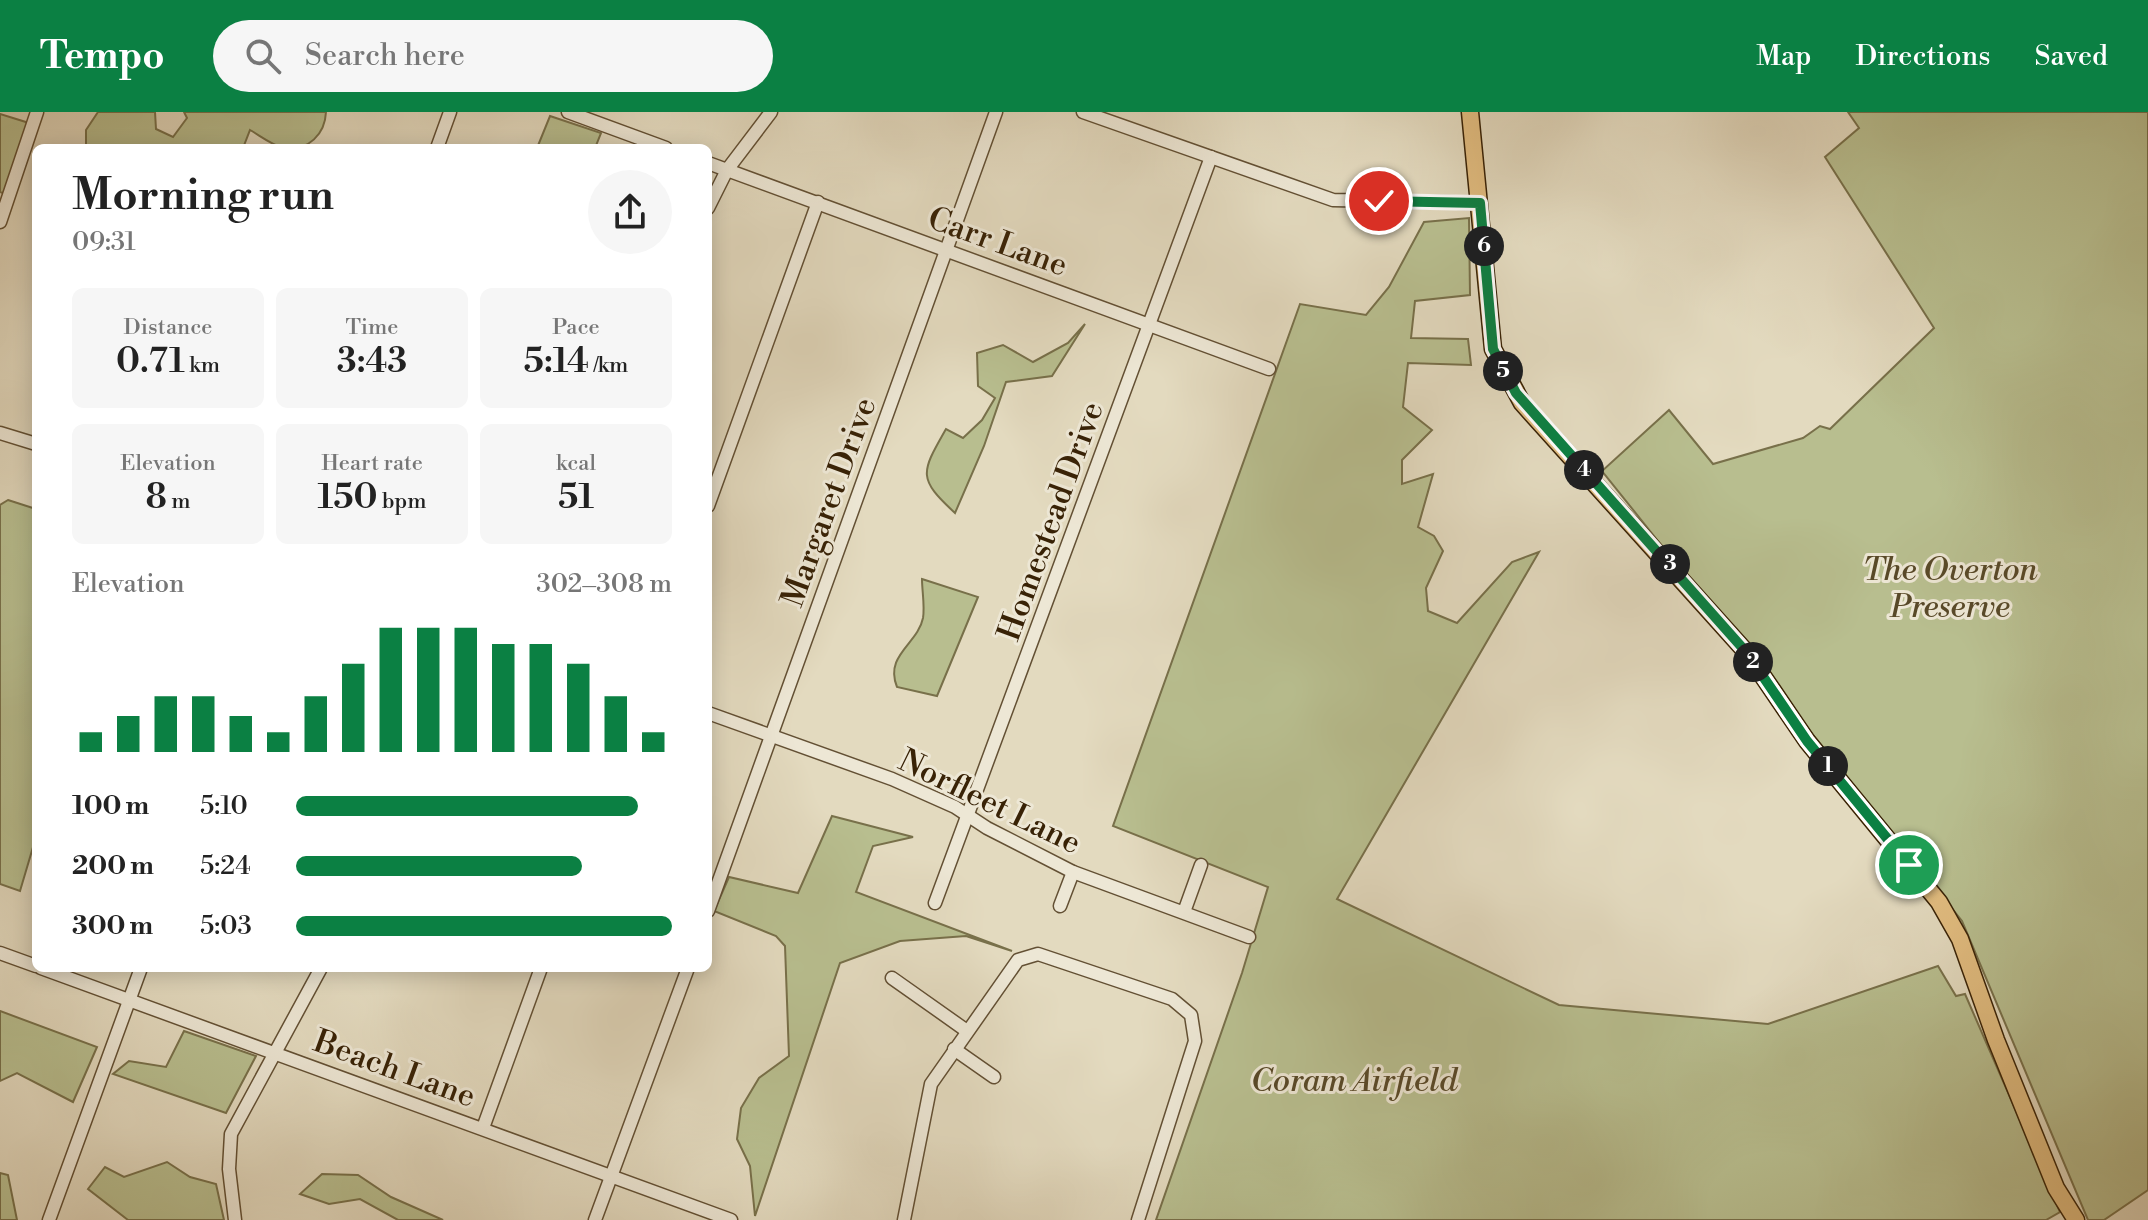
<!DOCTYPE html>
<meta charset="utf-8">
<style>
body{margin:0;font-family:"Libre Bodoni",serif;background:#f6f6f6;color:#222;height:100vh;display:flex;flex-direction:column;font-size:30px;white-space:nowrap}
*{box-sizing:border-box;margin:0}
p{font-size:26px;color:#767676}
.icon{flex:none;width:44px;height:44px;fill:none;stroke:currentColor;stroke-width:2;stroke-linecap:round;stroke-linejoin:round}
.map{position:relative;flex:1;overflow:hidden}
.side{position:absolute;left:32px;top:32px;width:680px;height:828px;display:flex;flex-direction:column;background:#fff;border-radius:12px;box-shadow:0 4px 20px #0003}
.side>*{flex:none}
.pin{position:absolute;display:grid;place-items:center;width:68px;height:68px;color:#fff;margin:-34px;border:4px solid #fff;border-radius:50%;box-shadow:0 2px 8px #0007}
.km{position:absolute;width:40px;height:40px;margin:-20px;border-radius:50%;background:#222;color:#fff;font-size:22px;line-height:40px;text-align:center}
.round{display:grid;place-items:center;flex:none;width:84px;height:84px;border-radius:42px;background:#f6f6f6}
.headline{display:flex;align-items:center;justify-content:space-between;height:136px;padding:0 40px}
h1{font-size:44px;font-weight:600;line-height:60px}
.metrics{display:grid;grid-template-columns:repeat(3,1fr);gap:12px;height:136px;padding:8px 40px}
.metrics div{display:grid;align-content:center;border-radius:12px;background:#f6f6f6;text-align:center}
.metrics b{font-size:34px;font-weight:600}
.metrics small{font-size:22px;font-weight:400}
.metrics p{font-size:22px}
.chart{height:224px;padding:16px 40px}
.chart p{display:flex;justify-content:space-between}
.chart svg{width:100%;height:144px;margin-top:8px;stroke:#0b8043;stroke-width:6}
ul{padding:0 40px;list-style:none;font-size:26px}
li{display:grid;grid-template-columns:128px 96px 1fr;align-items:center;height:60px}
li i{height:20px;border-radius:10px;background:#0b8043}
header{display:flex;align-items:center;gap:48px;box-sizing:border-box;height:112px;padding:0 40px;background:#0b8043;color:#fff}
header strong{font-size:38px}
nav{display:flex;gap:44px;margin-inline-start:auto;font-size:28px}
.search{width:560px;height:72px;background:#f6f6f6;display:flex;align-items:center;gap:20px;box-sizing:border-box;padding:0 28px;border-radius:44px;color:#767676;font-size:30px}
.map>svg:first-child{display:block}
.green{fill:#b8be8f;stroke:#78704a;stroke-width:2}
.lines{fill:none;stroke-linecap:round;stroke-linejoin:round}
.minor-casing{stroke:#635034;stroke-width:15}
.major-casing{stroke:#382206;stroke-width:19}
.minor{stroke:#ede7d5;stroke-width:12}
.major{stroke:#e2bd80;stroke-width:16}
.route-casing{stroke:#fff;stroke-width:16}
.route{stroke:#0b8043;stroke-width:10}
.labels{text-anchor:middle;stroke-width:6;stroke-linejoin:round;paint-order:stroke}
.street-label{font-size:32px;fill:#382206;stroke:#ede7d5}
.park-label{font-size:32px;font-style:italic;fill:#584928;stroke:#ede7d5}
</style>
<header>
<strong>Tempo</strong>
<div class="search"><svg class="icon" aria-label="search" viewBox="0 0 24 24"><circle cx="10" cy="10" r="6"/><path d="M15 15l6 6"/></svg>Search here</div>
<nav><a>Map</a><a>Directions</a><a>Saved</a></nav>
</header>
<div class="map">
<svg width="2148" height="1108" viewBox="0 0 2148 1108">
<rect width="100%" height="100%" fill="#e3dabf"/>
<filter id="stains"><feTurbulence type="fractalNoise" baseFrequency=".0025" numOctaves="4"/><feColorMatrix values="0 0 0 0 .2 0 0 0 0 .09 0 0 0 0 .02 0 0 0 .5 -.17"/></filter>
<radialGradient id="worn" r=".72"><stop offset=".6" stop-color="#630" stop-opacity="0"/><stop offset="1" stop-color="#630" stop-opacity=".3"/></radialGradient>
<!-- green -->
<g class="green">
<path d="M98,0H155L156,17L173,25L187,6L184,0H326C325,22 309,39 284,36C273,34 259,23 250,18L243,36H86V18Z"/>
<path d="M1848,0H2148V1078L2104,1108H2088L1962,809L1602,359L1669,298L1713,352L1803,326L1820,314L1830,317L1934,216L1825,45L1859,16Z"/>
<path d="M0,2L29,11L5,82L0,80Z"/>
<path d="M550,4L601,21L595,36H537Z"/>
<path d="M1469,106L1470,183L1415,189L1411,226L1468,227L1471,253L1408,251L1403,295L1432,318L1402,348V372L1433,362L1418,415L1434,424L1443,439L1426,476L1428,499L1457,511L1512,450L1539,440L1337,787L1559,893L1768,912L1938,854L1956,884L1965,882L2060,1100L2046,1108H1156L1242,861L1268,775L1113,714L1300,192L1366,203L1389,175L1424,110Z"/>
<path d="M1085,212L1052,264L1006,270L984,334L955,401C917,366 921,361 946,317L963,326L982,308L995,286L978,274L977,241L1003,233L1033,250L1068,231Z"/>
<path d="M8,388L36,397V725L20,779L0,772V393Z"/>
<path d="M922,467L978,485L937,584L897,575C884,543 918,532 923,506C925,494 922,479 922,467Z"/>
<path d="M832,704L913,725L873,734L856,780L1012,839L966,824L900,829L840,851L755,1104L750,1054L737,1027L741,996L759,966L789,944L785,834L776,824L714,799L729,765L798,781Z"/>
<path d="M0,899L97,935L73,990L17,961L0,969Z"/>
<path d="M184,919L256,944L226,1001L113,962L129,949L166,955Z"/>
<path d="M167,1050L190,1065L216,1072L224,1108H128L88,1077L105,1055L124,1065Z"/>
<path d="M0,1061L8,1063L17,1108H0Z"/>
<path d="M322,1062L358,1063L391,1085L443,1108H398L360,1087L329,1092L300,1082Z"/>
</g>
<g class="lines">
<defs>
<g id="minor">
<path d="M568,0L666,36"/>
<path d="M1083,0L1333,88L1480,91"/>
<path d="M437,36L450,0"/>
<path d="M708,51L1269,257"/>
<path d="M708,96L727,58L771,0"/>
<path d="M0,110L37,0"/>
<path d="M0,321L36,332"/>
<path d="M708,394L818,90"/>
<path d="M708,601L892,667L955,695L987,716L1073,760L1249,825"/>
<path d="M935,791L1211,45"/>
<path d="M1060,794L1073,760"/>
<path d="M708,799L996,0"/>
<path d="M1184,800L1201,753"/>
<path d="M0,841L36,854"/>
<path d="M41,856L731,1108"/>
<path d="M892,866L967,919"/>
<path d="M954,937L994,965"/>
<path d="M483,1016L541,856"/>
<path d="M49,1108L141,856"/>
<path d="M235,1108L229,1057L231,1022L321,856"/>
<path d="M595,1108L688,856"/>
<path d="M904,1108L931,972L1018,848L1038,842L1172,887L1191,903L1195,929L1138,1108"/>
</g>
<path id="major" d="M1470,0L1493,237L1522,291L1747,541L1807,629L1939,790L1960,827L1996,928L2056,1076L2076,1108"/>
</defs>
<!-- minor casing -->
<use href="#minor" class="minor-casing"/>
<!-- major casing -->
<use href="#major" class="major-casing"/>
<!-- minor -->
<use href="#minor" class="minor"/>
<!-- major -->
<use href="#major" class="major"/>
</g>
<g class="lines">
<defs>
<path id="route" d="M1379,89L1480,91L1493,237L1516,281L1747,541L1807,629L1909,753"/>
</defs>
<!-- route casing -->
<use href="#route" class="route-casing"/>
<!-- route -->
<use href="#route" class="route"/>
</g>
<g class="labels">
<!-- street labels -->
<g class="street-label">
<text transform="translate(998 129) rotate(20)" y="11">Carr Lane</text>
<text transform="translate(828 390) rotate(-70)" y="11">Margaret Drive</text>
<text transform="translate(1050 409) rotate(-70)" y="11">Homestead Drive</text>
<text transform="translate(990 689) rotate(26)" y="11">Norfleet Lane</text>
<text transform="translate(395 956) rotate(20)" y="11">Beach Lane</text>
</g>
<!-- park labels -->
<g class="park-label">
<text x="1950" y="468">The Overton<tspan x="1950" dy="37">Preserve</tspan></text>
<text x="1354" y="979">Coram Airfield</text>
</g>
</g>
<rect width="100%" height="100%" filter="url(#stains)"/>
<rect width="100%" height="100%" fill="url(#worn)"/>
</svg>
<div class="pin" style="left:1909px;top:753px;background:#1e9e55"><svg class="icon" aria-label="arrive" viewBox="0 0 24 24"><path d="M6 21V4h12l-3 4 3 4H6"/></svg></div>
<div class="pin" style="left:1379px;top:89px;background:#d93025"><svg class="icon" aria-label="check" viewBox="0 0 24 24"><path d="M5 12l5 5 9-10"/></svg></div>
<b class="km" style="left:1828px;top:654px">1</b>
<b class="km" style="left:1753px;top:550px">2</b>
<b class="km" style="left:1670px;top:452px">3</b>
<b class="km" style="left:1584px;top:358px">4</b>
<b class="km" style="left:1503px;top:259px">5</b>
<b class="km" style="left:1484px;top:134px">6</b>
<section class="side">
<div class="headline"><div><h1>Morning run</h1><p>09:31</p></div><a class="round"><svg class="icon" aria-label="share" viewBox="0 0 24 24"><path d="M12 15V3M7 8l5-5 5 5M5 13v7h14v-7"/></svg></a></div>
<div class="metrics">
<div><p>Distance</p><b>0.71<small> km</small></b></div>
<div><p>Time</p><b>3:43</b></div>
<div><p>Pace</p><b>5:14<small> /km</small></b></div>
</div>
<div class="metrics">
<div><p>Elevation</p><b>8<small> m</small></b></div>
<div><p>Heart rate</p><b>150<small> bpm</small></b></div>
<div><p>kcal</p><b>51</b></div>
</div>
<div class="chart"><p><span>Elevation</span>302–308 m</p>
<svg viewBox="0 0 160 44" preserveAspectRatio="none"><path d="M5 44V38M15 44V33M25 44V27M35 44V27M45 44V33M55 44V38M65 44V27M75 44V17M85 44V6M95 44V6M105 44V6M115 44V11M125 44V11M135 44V17M145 44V27M155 44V38"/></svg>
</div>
<ul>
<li><b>100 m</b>5:10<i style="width:91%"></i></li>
<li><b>200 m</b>5:24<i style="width:76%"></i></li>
<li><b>300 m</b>5:03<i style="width:100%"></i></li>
</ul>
</section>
</div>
